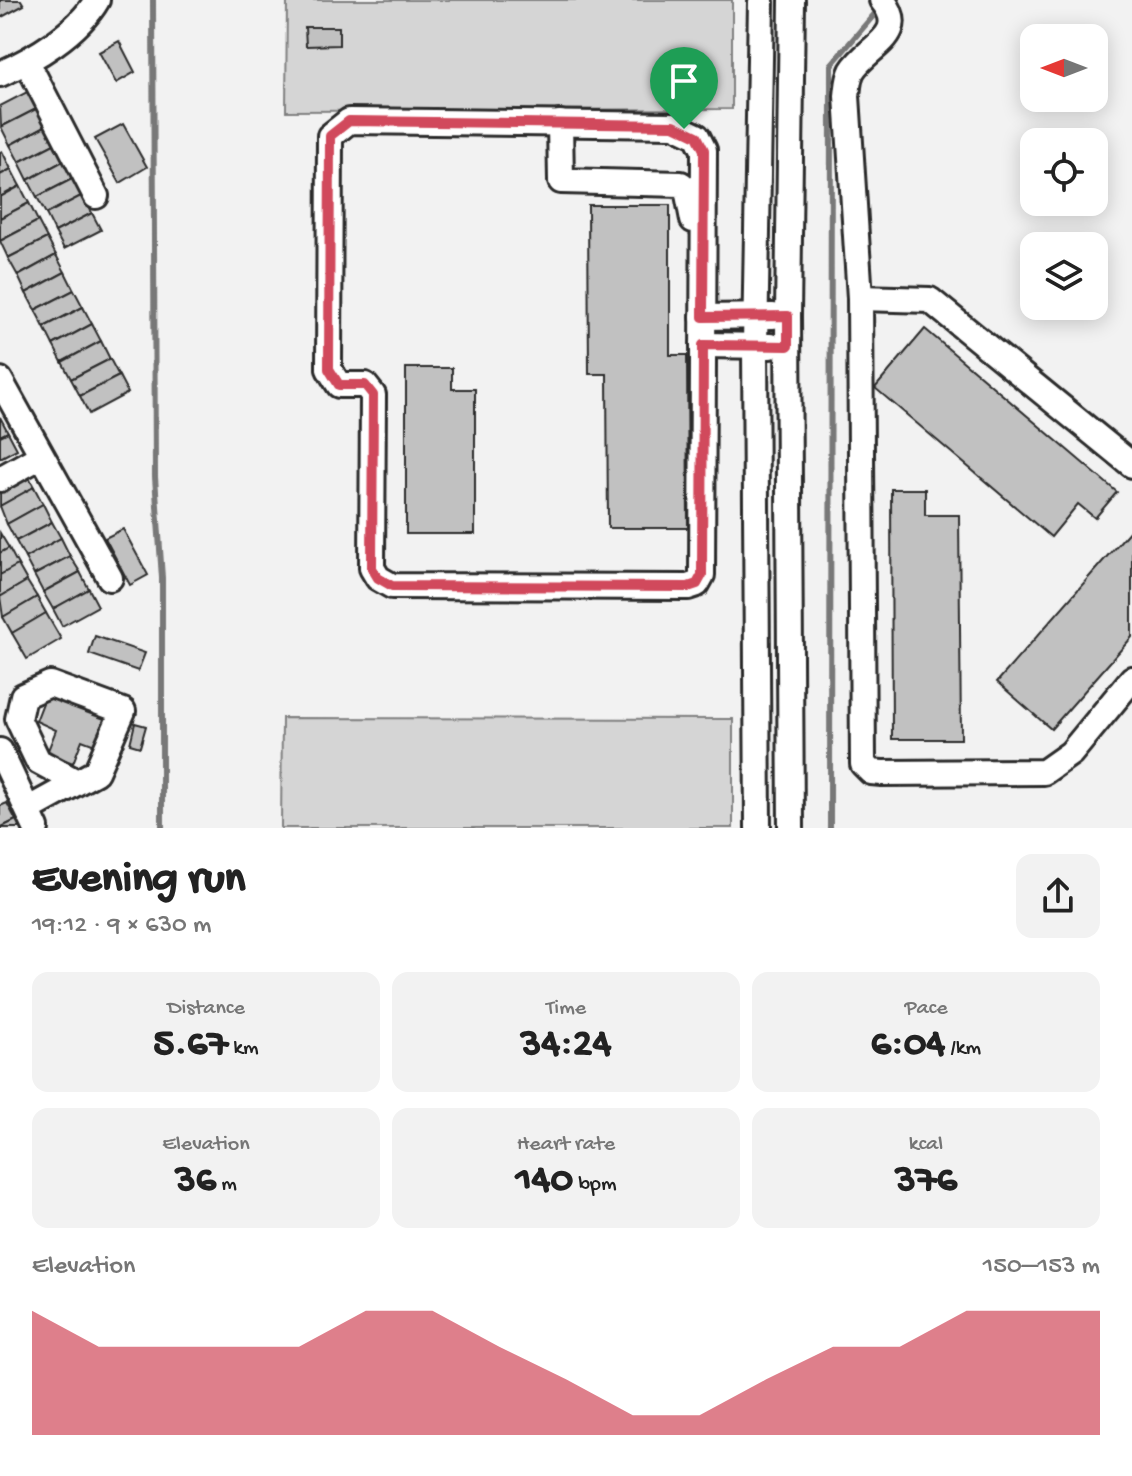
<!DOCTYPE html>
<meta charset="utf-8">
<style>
body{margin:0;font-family:"Gochi Hand",sans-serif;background:#f2f2f2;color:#222;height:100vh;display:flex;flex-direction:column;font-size:30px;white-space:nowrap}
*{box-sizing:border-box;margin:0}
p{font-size:26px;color:#767676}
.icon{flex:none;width:44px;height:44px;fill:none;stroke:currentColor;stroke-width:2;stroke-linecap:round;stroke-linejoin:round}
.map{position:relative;height:828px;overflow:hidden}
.details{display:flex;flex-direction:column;background:#fff;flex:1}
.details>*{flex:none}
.needle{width:52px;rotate:270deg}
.tools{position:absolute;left:1020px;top:24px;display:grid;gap:16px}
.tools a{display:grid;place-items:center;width:88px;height:88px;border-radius:16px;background:#fff;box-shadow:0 4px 20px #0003;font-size:40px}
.pin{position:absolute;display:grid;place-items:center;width:68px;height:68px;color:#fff;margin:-82px -34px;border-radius:50% 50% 50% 0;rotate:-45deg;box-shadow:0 0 8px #0007}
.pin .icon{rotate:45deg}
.round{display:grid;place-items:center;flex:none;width:84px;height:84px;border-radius:16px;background:#f2f2f2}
.overview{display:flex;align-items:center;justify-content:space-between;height:136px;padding:0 32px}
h1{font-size:44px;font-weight:700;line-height:60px}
.metrics{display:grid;grid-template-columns:repeat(3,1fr);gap:12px;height:136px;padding:8px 32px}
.metrics div{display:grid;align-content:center;border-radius:16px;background:#f2f2f2;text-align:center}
.metrics b{font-size:40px;font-weight:700}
.metrics small{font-size:22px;font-weight:400}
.metrics p{font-size:22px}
.chart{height:224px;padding:16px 32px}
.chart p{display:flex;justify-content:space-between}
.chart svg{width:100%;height:144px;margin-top:8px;fill:#d1495b;opacity:.7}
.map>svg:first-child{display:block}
.green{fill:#d5d5d5;stroke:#808080;stroke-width:2}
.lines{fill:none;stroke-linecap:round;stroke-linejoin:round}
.stream{stroke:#787878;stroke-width:6}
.building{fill:#c1c1c1;stroke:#2b2b2b;stroke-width:2}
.minor-casing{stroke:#2b2b2b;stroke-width:30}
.minor{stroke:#fff;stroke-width:24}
.route-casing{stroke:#fff;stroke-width:16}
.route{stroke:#d1495b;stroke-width:10}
</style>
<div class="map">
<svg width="1132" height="828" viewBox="0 0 1132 828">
<rect width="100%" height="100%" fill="#f2f2f2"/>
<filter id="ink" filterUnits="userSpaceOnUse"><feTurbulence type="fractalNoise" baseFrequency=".0125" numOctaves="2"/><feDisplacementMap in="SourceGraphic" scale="16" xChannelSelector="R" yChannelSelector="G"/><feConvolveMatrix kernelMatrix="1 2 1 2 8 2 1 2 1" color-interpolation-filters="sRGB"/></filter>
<g filter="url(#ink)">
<!-- green -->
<g class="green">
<path d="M287,0H732V109L286,111Z"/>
<path d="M282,718L733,719V828H281Z"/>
</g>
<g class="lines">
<!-- stream -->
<g class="stream">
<path d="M153,0L155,477L162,578V828"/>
<path d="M830,828L831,65L879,9"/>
</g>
</g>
<!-- building -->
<g class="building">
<path d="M0,0H21L24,5L0,18Z"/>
<path d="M305,27H339V45L306,46Z"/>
<path d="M119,41L135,72L116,83L99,52Z"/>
<path d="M29,91L38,108L1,127L0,106Z"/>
<path d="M38,108L47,125L10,145L1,127Z"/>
<path d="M123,124L147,167L120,183L95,139Z"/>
<path d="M47,125L56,143L19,162L10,145Z"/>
<path d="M56,143L65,160L28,180L19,162Z"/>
<path d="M2,151L11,169L0,175V152Z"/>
<path d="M65,160L74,178L37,197L28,180Z"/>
<path d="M11,169L20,186L0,197V175Z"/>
<path d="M74,178L83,195L46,214L37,197Z"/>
<path d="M20,186L29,203L0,218V197Z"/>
<path d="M83,195L92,213L55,232L46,214Z"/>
<path d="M29,203L38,221L0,241V218Z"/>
<path d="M588,205H670V355H687L688,528H608L607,374H589Z"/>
<path d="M92,213L101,230L64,249L55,232Z"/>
<path d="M38,221L47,238L8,258L0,241Z"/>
<path d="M47,238L56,255L18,276L8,258Z"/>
<path d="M56,255L65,272L26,293L18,276Z"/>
<path d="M65,272L74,290L35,310L26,293Z"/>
<path d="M74,290L83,307L44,327L35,310Z"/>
<path d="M83,307L92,324L53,345L44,327Z"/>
<path d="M92,324L101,341L62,362L53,345Z"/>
<path d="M925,329L1117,492L1095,518L1078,504L1051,537L875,388Z"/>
<path d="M101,341L110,359L71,379L62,362Z"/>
<path d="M110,359L119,376L80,396L71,379Z"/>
<path d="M406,368H452V389H475V534H406Z"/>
<path d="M119,376L128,393L89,414L80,396Z"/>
<path d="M0,417L8,432L0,436Z"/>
<path d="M8,432L17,449L0,458V436Z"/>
<path d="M25,470L34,487L0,506V484Z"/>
<path d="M34,487L43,504L7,524L0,506Z"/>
<path d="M891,489H925V515H959L961,739H892Z"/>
<path d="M43,504L52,522L16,541L7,524Z"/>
<path d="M52,522L61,538L25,558L16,541Z"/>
<path d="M1132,528V637L1051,729L997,682Z"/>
<path d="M123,529L148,575L130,585L105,538Z"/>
<path d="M0,533L9,548L0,553Z"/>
<path d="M61,538L70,556L34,575L25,558Z"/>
<path d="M9,548L18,565L0,575V553Z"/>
<path d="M70,556L80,572L43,592L34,575Z"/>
<path d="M18,565L27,581L0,597V575Z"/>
<path d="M80,572L89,589L53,609L43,592Z"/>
<path d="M27,581L37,597L3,617L0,597Z"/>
<path d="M89,589L98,606L62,626L53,609Z"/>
<path d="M37,597L46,613L12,633L3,617Z"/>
<path d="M46,613L61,639L27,659L12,633Z"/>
<path d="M95,636L145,653L138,671L89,654Z"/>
<path d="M48,690L112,716L100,747L82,740L73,763L47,753L56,730L36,721Z"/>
<path d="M135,723L146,726L140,747L130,744Z"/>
<path d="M7,803L16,820L0,828V806Z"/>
<path d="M16,820L20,828H0Z"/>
</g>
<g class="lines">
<defs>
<g id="minor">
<path d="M882,0C911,35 867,46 852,71C848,79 848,88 847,96L860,298L863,764L871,772L882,773L1044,772L1071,753L1132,679"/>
<path d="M27,62L96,196"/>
<path d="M0,74C34,59 78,33 97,0"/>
<path d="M349,121L674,125L697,136L704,150L702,575L697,584L688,587L392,586L378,578L372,568L373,395L365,385H339L329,369L330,136Z"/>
<path d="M560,123L561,181L681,184L687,189L693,220"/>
<path d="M860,298L930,300L1132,465"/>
<path d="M703,317L773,316"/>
<path d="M703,345L770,346"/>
<path d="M0,380L110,578"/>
<path d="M0,479L41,456"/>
<path d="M0,751L36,828"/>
<path d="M29,809L96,772L123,711L50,684L23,696L18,719L38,761L75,781"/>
<path d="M758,828L755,346L761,2"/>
<path d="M791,828L788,316L792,0"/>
</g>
</defs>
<!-- minor casing -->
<use href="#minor" class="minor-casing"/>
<!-- minor -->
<use href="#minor" class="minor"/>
</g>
</g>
<g class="lines" filter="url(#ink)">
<defs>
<path id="route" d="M349,121L674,125L697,136L704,150L703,317L788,316V346L703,345L702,575L697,584L688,587L392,586L378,578L372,568L373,395L365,385H339L329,369L330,136Z"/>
</defs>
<!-- route casing -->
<use href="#route" class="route-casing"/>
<!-- route -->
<use href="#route" class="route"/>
</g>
</svg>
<div class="tools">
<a><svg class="needle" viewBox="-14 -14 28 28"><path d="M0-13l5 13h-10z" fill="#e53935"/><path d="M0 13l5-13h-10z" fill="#767676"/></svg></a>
<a><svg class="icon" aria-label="locate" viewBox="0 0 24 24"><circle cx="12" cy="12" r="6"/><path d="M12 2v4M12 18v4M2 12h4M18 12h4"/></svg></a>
<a><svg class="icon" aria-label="layers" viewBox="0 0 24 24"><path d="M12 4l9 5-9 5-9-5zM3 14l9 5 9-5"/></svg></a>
</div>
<div class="pin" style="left:684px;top:129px;background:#1e9e55"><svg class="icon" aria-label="arrive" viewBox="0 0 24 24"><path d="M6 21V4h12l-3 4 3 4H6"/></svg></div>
</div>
<section class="details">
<div class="overview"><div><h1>Evening run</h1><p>19:12 · 9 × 630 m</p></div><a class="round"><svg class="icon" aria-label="share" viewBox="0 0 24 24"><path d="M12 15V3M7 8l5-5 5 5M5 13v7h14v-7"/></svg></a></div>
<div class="metrics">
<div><p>Distance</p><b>5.67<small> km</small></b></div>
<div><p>Time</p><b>34:24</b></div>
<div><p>Pace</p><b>6:04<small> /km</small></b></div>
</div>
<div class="metrics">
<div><p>Elevation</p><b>36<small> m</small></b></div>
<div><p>Heart rate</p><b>140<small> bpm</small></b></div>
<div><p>kcal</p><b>376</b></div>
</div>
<div class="chart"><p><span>Elevation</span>150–153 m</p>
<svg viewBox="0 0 160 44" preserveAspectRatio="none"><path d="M0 44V6L10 17L20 17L30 17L40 17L50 6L60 6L70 17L80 27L90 38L100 38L110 27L120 17L130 17L140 6L150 6L160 6V44z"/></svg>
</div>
</section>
